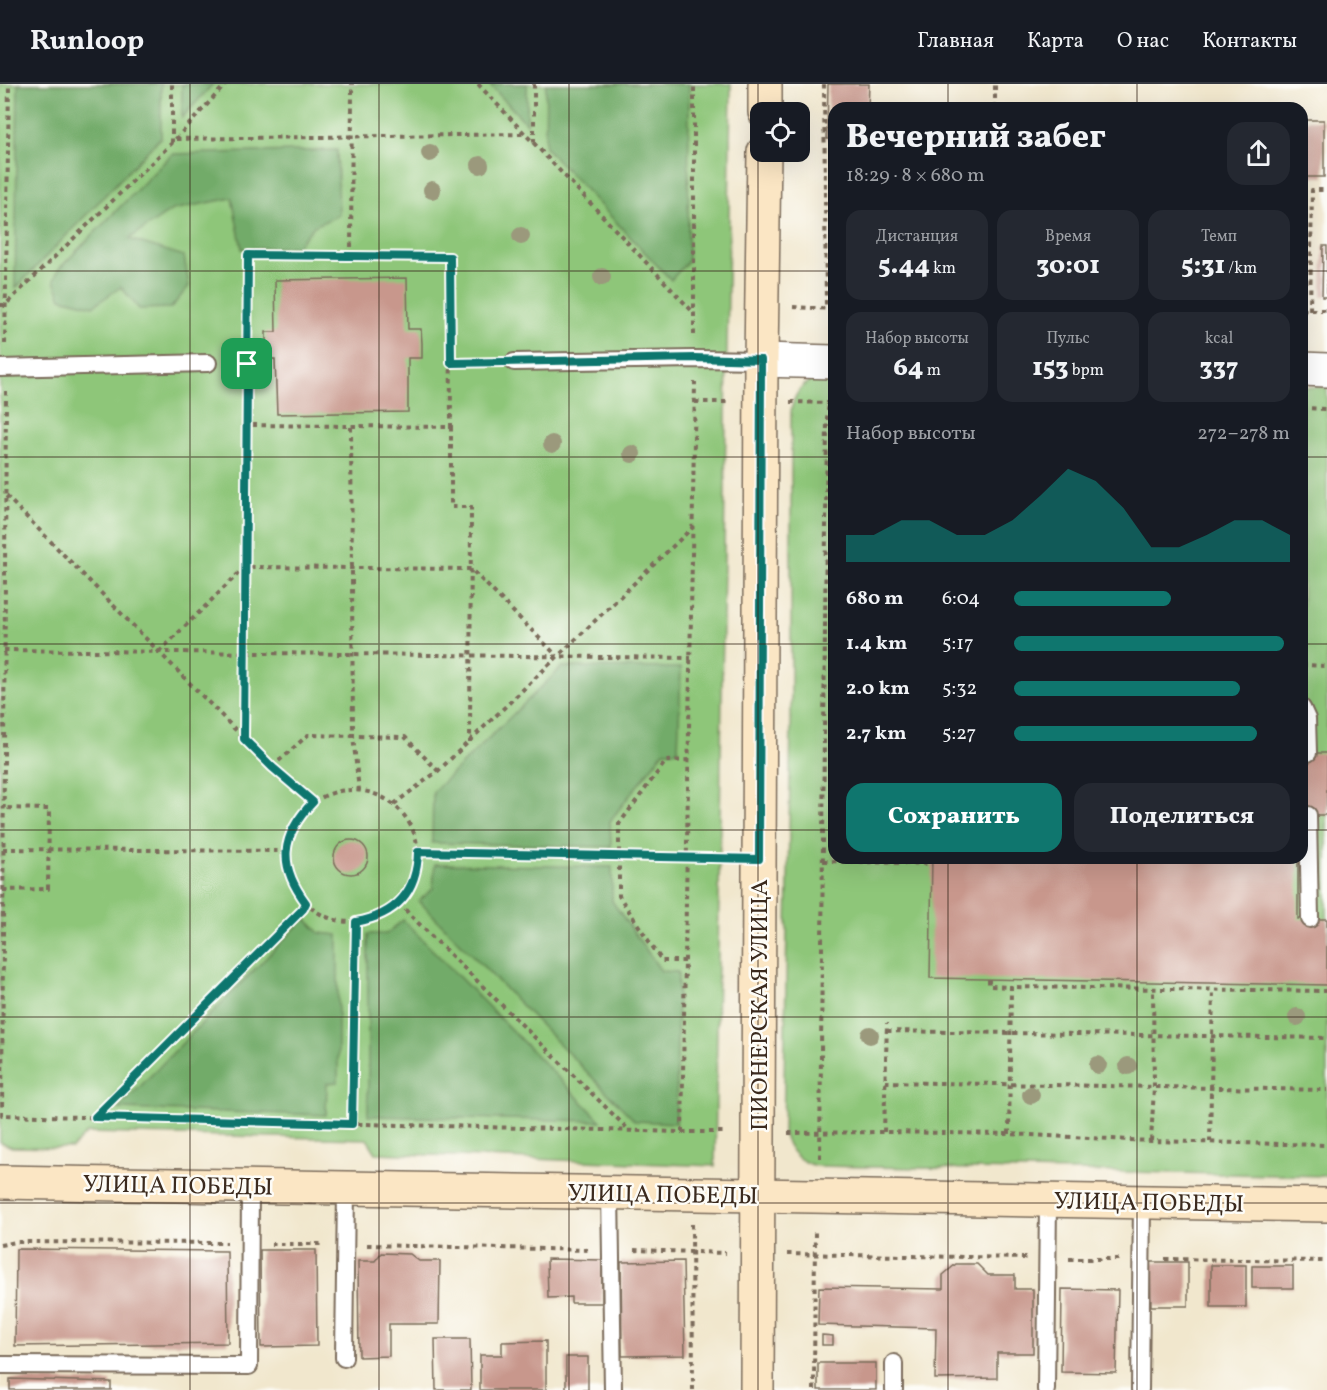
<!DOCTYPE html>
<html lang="ru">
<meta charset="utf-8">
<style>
body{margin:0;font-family:Vollkorn,serif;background:#242831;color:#f1f3f6;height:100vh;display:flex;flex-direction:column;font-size:22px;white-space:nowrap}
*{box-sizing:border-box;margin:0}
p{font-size:20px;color:#9ea1a6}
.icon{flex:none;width:33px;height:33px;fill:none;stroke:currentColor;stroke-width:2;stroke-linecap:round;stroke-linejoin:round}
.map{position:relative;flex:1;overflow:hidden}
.sheet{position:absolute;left:828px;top:18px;width:480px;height:762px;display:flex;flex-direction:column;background:#171b24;border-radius:18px;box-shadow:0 6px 24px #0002}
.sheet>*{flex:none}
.fabs{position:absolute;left:750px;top:18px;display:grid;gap:12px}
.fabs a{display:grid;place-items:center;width:60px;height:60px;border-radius:12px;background:#171b24;box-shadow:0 6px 24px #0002;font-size:30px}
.pin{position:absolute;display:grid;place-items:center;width:51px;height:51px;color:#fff;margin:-26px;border-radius:12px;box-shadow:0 3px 9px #0006}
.round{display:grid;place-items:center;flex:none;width:63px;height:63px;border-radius:18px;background:#242831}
.summary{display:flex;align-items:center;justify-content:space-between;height:102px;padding:0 18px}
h1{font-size:33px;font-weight:800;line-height:45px}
.stats{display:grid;grid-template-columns:repeat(3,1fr);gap:9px;height:102px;padding:6px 18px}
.stats div{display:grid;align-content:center;border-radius:15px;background:#242831;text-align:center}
.stats b{font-size:26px;font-weight:800}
.stats small{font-size:16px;font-weight:400}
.stats p{font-size:16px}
.chart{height:168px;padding:12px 18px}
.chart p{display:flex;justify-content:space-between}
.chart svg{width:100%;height:108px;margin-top:6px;fill:#0f766e;opacity:.7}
.button{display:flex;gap:12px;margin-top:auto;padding:12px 18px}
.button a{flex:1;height:69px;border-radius:18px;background:#0f766e;color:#fff;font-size:24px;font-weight:800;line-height:69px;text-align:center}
.button a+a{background:#242831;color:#f1f3f6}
ul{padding:0 18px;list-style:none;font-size:20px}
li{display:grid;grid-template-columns:96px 72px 1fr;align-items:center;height:45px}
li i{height:15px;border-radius:8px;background:#0f766e}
header{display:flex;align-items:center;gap:36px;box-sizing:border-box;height:84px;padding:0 30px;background:#171b24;border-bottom:2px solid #363941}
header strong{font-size:28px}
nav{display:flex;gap:33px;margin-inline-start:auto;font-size:21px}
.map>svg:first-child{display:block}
.green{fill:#8ec679;stroke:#64784c;stroke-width:1.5}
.forest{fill:#72ab69;stroke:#566a44;stroke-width:1.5}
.building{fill:#c8978c}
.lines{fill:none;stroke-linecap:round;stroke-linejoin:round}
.lane-casing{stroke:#7b6c5b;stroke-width:20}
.street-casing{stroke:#7b6c5b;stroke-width:36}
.secondary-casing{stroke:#7b6c5b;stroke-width:36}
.path{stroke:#7b6c5b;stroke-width:4;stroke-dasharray:4.5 4.5;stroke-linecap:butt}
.lane{stroke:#fff;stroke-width:16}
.street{stroke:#fff;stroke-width:33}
.secondary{stroke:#fbe6c4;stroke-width:33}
.tree{fill:#9b997c}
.route-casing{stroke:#fff;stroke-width:12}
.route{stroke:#0f766e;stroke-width:8}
.grid{fill:none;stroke:#3b2a1e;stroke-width:1.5;stroke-opacity:0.55}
.labels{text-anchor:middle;stroke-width:5;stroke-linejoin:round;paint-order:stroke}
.street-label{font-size:24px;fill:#3b2a1e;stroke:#fdfcf7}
</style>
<header>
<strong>Runloop</strong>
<nav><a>Главная</a><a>Карта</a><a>О нас</a><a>Контакты</a></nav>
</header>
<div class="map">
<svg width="1327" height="1306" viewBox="0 0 1327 1306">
<rect width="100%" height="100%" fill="#fdfcf7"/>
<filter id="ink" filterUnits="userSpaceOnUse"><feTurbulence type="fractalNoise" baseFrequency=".0167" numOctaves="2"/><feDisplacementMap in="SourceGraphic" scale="12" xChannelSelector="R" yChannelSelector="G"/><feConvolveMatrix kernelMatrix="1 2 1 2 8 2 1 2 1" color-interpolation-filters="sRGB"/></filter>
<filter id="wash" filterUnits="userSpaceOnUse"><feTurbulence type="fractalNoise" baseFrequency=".008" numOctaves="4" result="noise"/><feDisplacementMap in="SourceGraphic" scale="24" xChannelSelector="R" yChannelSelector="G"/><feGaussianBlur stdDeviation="1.35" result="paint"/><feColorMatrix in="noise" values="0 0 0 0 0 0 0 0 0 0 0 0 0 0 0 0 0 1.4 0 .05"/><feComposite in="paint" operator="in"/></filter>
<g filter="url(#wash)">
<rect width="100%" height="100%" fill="#f1e7cd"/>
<!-- green -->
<g class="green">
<path d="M0,0H731L715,1082L376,1069L367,1055L87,1049L72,1064L12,1063L0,1058Z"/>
<path d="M813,295H834V774H1302V303H1327V1092L817,1082C798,1078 789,1067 783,1049L791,641V328C793,312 800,303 813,295Z"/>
</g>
<!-- forest -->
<g class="forest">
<path d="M18,0H161V53L15,205Z"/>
<path d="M182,0H213L182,34Z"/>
<path d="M489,0H527V40Z"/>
<path d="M546,0H689L688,177L671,196L545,63Z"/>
<path d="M337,66L339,131L314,142L296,163L242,165L232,114L172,126L129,155L184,172L189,202L171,224L139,225L121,203L93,222L61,214L54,197L58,186L172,70Z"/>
<path d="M1302,106H1305L1302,218Z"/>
<path d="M562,583L681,584L678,667H664L610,737L611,763L432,759L433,708Z"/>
<path d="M435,780L612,783V817L661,887L678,888L676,1039L635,1037L419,817L433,804Z"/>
<path d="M305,834L320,849L338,851V998L327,999L326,1031L118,1025Z"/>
<path d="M403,836L601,1037L368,1032V850H386Z"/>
</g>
<g id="blocks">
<!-- building -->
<g class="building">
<path d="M828,0H869L868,24H834V55H827Z"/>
<path d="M1302,36H1324V93H1305V106H1302Z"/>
<path d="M1323,162H1327V213H1322Z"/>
<path d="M407,194L408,245H421L422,259V274H408V328L277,330L275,275H266V248H276L275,196Z"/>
<rect x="1302" y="669" width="25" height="62"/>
<circle cx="351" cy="773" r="17"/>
<path d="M932,774H1298V835H1327V901L930,894Z"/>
<path d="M16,1165L227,1167L228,1259L15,1262Z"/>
<path d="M260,1166H316L317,1262L261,1263Z"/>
<path d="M381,1169L410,1170L419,1177H440L439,1240H389V1272L359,1273L358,1177H375Z"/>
<path d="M547,1175L602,1176V1219H571V1213L548,1214Z"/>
<path d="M683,1177L685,1271L622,1272L621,1178Z"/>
<path d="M1150,1178H1188V1222H1151Z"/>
<path d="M956,1180H977L988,1191H1015V1205H1033V1269H997V1294L935,1295L936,1244L818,1241L819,1203L943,1205V1191Z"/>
<rect x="1211" y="1181" width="35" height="42"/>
<rect x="1252" y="1182" width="41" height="22"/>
<path d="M1062,1205L1118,1206L1116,1289L1061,1288Z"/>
<path d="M822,1251L833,1252V1261H822Z"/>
<path d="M435,1255H470L471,1306H436Z"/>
<path d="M546,1257V1306H480V1271H502V1258Z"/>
<rect x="566" y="1273" width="22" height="33"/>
<rect x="818" y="1279" width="58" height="27"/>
<path d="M10,1295L111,1298V1306H10Z"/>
</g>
</g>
</g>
<g filter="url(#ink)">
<use href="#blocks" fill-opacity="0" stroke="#7b6c5b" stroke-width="1.5"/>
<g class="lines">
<defs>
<g id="lane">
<path d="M514,278L695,275L761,276"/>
<path d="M0,284L208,279"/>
<path d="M1302,624L1307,635L1308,669"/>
<path d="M1308,731L1310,835"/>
<path d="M610,1108L613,1306"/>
<path d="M344,1274L346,1104"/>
<path d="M0,1281L249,1282L250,1102"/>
<path d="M894,1306V1279"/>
<path d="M1046,1306L1048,1117"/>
<path d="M1140,1306L1142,1118"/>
</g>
<g id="street">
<path d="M761,276L834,278"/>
<path d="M1302,285L1327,286"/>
</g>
<g id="secondary">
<path d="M765,28V0"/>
<path d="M0,1098L1327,1121"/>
<path d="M757,1306L761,276L764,68"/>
</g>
</defs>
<!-- lane casing -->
<use href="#lane" class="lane-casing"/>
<!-- street casing -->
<use href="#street" class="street-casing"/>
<!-- secondary casing -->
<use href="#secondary" class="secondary-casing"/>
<!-- path -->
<g class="path">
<path d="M478,0L693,228"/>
<path d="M534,0V59"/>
<path d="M824,0L826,224"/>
<path d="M995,24V0"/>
<path d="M176,55L526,50"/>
<path d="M172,59V0"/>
<path d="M351,172L352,0"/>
<path d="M0,221H5L172,59L226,0"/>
<path d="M793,223L834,225"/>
<path d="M1302,226H1327"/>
<path d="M1310,226L1312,106H1327"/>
<path d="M694,251V0"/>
<path d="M5,260L9,0"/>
<path d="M451,279H492"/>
<path d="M229,280H247L248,171L450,173L451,343L247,341V280"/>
<path d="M6,307L2,1031L682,1048L695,298"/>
<path d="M695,318H729"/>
<path d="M790,318L829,319"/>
<path d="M1302,324L1327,325"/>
<path d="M351,343L353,652L359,706"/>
<path d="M451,343V423H471L470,658"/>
<path d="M6,412L272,683L313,718"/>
<path d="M4,566L691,574"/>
<path d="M159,568L245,483L471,485L557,572"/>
<path d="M1302,581L1327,582"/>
<path d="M244,655L247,341"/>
<path d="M272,683L308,651L405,653L438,687"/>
<circle cx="352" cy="772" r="66"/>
<path d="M394,720L438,687L693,443"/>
<path d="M3,765L286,767"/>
<path d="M418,768L730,775"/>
<path d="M823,777L932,780"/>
<path d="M3,806L48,805L49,725L4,724"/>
<path d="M400,818L408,829L629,1046"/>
<path d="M685,877H662L619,812V740L666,677L689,676"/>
<path d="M989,895V902L1011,903"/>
<path d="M887,947L1327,954"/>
<path d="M885,998L1327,1006"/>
<path d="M95,1033L303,825L306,819"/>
<path d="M352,1040L356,838"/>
<path d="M682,1048H727"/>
<path d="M884,1048L887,939"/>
<path d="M788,1049L884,1048L1009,1050L1151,1057L1327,1061"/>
<path d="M1009,1050L1011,903L1327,907"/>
<path d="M1151,1057L1154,1004L1153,904"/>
<path d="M1210,1058L1213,905"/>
<path d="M820,1074L827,334L829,319H834"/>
<path d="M692,1140L693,1306"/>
<path d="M271,1160H323"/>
<path d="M0,1161L16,1158L227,1159"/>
<path d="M367,1161L590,1166"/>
<path d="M634,1166L726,1169"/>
<path d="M787,1170L1026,1174"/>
<path d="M1069,1175H1119"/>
<path d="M1165,1175L1327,1177"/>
<path d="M814,1306L815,1145"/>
</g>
<!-- lane -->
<use href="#lane" class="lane"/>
<!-- street -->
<use href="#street" class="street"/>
<!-- secondary -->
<use href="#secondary" class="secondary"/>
</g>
<!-- trees -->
<g class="tree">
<circle cx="430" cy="69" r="9"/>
<circle cx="480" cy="81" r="9"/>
<circle cx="432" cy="106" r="9"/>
<circle cx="521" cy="152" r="9"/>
<circle cx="602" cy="193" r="9"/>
<circle cx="552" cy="360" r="9"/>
<circle cx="632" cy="370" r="9"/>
<circle cx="1297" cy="933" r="9"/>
<circle cx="870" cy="951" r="9"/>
<circle cx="1098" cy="981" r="9"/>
<circle cx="1128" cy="982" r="9"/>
<circle cx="1031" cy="1011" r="9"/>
</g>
</g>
<g class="lines" filter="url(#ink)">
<defs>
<path id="route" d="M248,171L450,173L451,279L695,274L761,276L759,775L418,768C417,809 395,831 356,838L352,1040L95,1033L303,825L306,819C278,782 280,752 313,718L272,683L244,655Z"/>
</defs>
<!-- route casing -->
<use href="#route" class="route-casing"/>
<!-- route -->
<use href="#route" class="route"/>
</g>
<!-- grid -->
<path class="grid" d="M190,0V1306M379,0V1306M569,0V1306M758,0V1306M948,0V24M1137,0V24M0,187H834M1302,187H1327M0,373H834M1302,373H1327M0,560H834M1302,560H1327M0,746H834M1302,746H1327M948,774V1306M1137,774V1306M0,933H1327M0,1119H1327"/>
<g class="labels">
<!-- street labels -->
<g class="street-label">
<text transform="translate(759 921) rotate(-90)" y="8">ПИОНЕРСКАЯ УЛИЦА</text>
<text transform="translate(178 1101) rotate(1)" y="8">УЛИЦА ПОБЕДЫ</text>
<text transform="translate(663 1110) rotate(1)" y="8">УЛИЦА ПОБЕДЫ</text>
<text transform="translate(1149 1118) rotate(1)" y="8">УЛИЦА ПОБЕДЫ</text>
</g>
</g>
</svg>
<div class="fabs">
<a><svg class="icon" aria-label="locate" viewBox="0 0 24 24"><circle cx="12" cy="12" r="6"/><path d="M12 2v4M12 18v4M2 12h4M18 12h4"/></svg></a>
</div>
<div class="pin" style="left:247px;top:280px;background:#1e9e55"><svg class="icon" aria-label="arrive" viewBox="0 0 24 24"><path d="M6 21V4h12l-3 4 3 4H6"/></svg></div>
<section class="sheet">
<div class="summary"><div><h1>Вечерний забег</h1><p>18:29 · 8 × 680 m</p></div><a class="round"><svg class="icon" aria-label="share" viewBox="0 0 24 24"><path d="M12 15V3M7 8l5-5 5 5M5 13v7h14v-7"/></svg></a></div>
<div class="stats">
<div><p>Дистанция</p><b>5.44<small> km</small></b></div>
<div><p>Время</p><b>30:01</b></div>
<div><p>Темп</p><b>5:31<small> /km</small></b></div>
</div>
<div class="stats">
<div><p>Набор высоты</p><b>64<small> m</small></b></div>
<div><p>Пульс</p><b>153<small> bpm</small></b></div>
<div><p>kcal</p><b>337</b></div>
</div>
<div class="chart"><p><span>Набор высоты</span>272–278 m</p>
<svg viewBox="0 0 160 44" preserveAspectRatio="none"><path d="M0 44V33L10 33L20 27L30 27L40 33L50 33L60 27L70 17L80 6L90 11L100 22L110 38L120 38L130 33L140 27L150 27L160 33V44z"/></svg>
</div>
<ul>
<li><b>680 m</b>6:04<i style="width:57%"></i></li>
<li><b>1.4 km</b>5:17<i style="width:98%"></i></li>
<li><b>2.0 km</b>5:32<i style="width:82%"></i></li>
<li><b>2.7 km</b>5:27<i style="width:88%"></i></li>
</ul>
<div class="button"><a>Сохранить</a><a>Поделиться</a></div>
</section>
</div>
